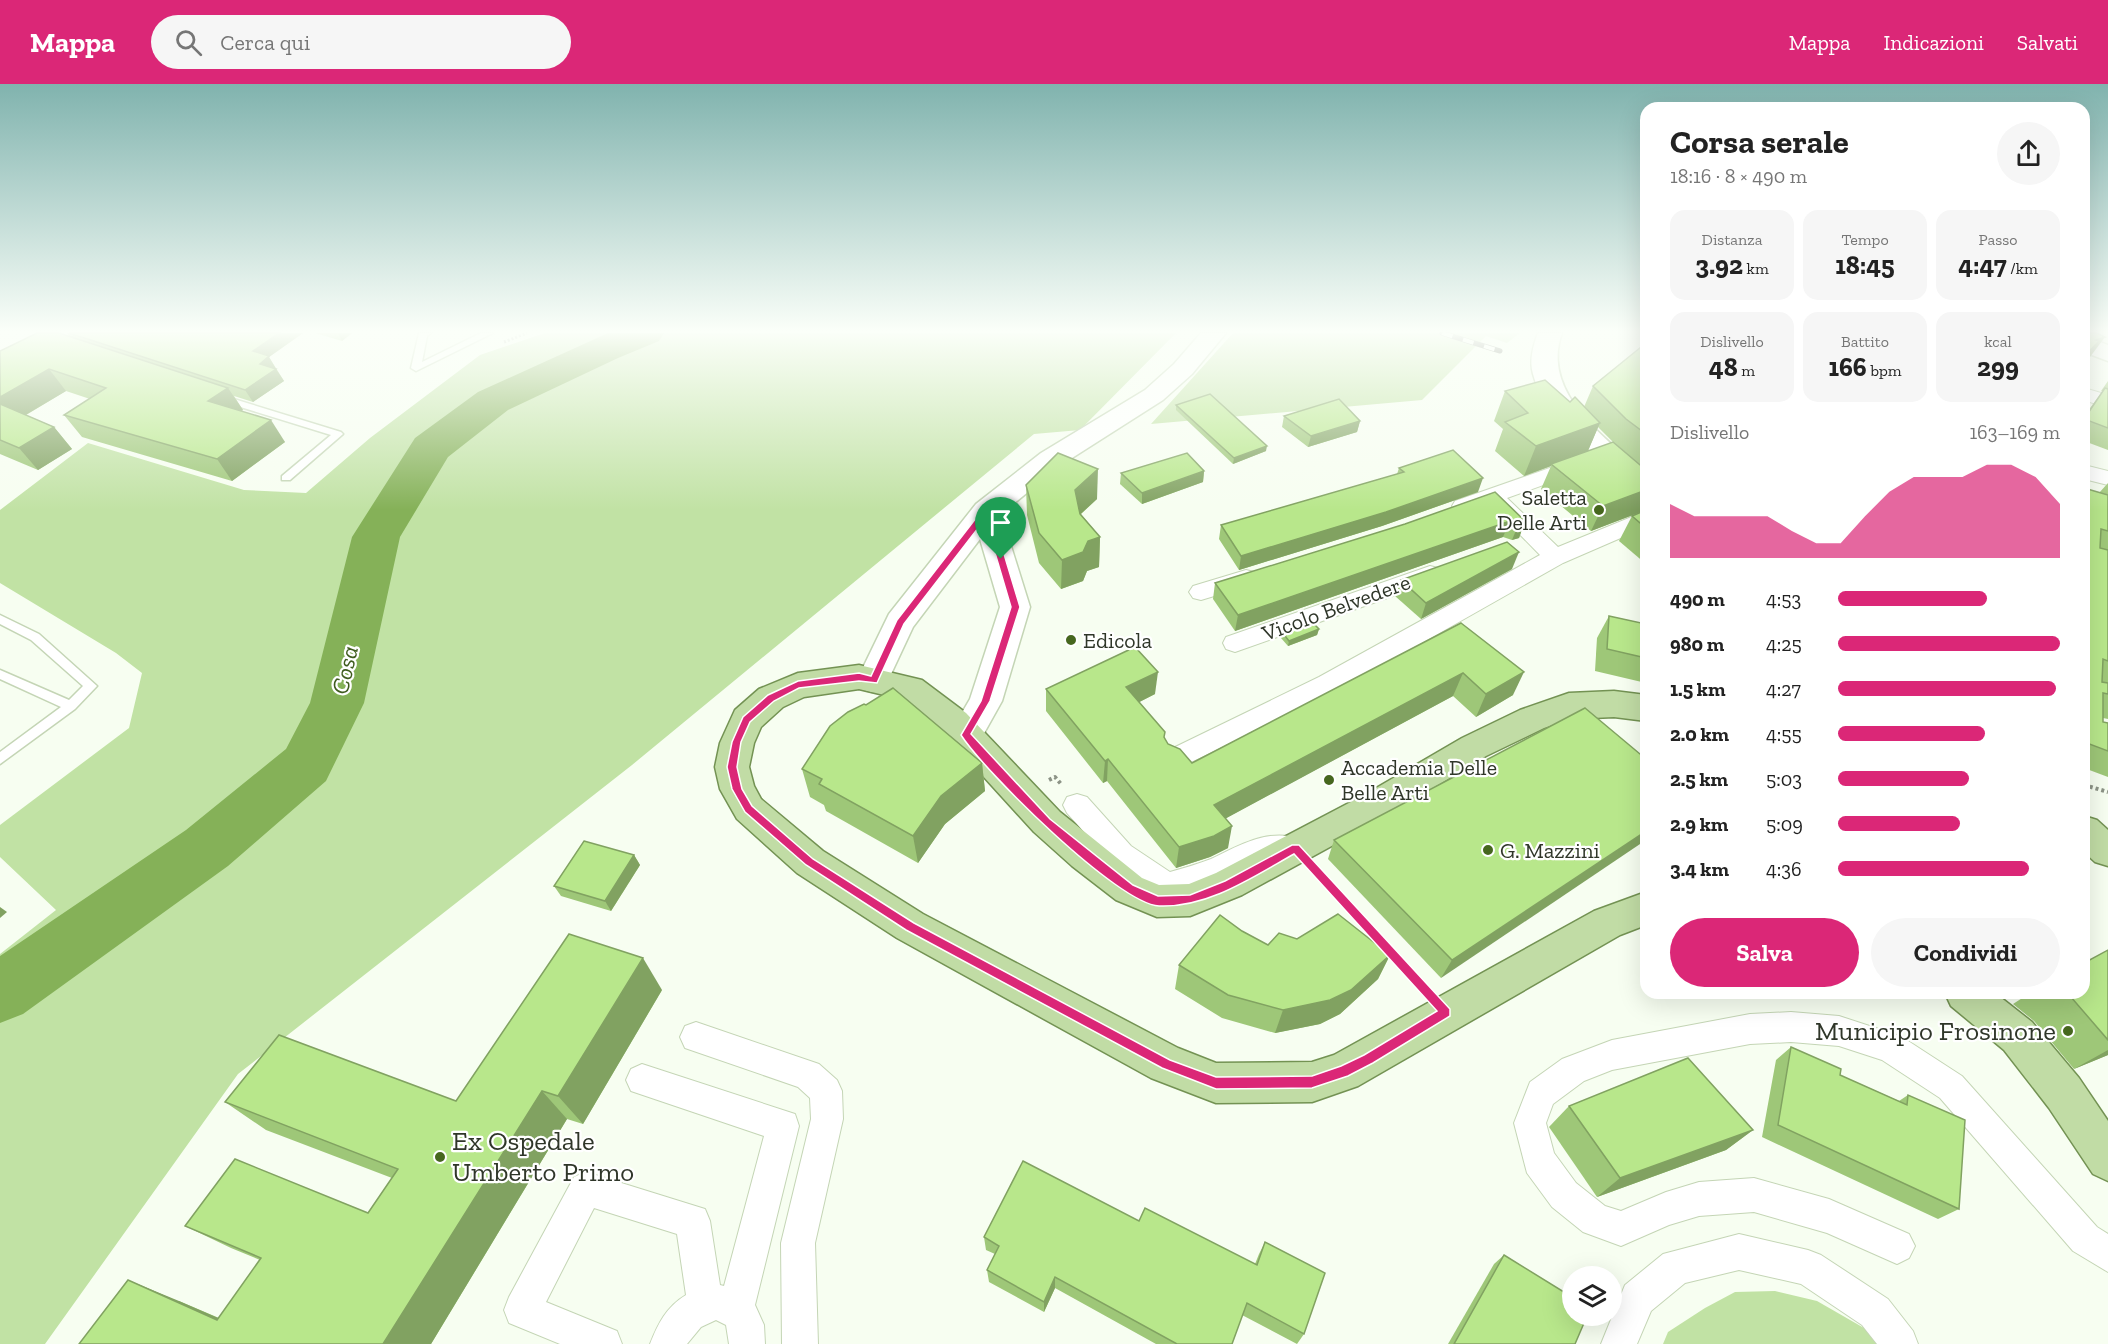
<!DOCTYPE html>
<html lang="it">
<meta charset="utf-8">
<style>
body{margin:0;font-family:"Zilla Slab",serif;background:#f6f6f6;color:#222;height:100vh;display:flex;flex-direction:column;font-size:22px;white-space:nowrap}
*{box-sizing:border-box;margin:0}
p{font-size:20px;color:#767676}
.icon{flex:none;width:33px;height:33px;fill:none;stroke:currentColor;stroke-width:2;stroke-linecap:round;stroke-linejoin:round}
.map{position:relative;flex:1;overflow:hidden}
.drawer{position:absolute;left:1640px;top:18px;width:450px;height:897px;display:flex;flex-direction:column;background:#fff;border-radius:18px;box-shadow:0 6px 24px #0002}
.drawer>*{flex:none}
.controls{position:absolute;left:1562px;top:1182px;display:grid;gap:12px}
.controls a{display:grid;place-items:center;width:60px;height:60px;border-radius:50%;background:#fff;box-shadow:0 6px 24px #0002;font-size:30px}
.pin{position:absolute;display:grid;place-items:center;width:51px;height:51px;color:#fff;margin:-62px -26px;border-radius:50% 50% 50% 0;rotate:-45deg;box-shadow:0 0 6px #0007}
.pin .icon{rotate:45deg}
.round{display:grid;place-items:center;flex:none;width:63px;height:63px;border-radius:32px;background:#f6f6f6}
.overview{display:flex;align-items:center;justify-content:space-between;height:102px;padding:0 30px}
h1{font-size:33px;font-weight:800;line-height:45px}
.metrics{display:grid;grid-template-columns:repeat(3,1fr);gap:9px;height:102px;padding:6px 30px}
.metrics div{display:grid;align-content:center;border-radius:15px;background:#f6f6f6;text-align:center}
.metrics b{font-size:26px;font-weight:800}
.metrics small{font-size:16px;font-weight:400}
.metrics p{font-size:16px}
.chart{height:168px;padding:12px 30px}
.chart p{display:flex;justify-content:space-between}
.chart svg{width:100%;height:108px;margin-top:6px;fill:#db2777;opacity:.7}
.primary-button{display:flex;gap:12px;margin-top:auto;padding:12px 30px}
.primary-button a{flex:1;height:69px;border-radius:36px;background:#db2777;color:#fff;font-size:24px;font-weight:800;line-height:69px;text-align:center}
.primary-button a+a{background:#f6f6f6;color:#222}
ul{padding:0 30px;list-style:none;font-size:20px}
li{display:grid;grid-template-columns:96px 72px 1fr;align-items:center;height:45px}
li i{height:15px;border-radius:8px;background:#db2777}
header{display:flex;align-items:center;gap:36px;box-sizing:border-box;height:84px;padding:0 30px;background:#db2777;color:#fff}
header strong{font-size:28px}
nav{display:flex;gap:33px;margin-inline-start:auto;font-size:21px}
.search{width:420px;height:54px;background:#f6f6f6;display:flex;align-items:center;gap:15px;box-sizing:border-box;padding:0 21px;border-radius:33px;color:#767676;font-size:22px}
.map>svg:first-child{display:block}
.green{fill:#c1e2a4}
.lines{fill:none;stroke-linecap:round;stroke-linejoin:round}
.river{fill:#85b158;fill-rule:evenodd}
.lane-casing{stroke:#c4d5b5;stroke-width:3}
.street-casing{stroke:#c4d5b5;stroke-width:2}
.secondary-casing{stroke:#c4d5b5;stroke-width:3}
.primary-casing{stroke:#739253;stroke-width:3}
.path-far2{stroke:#8c9386;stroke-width:3;stroke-dasharray:2 2;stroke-linecap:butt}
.path-far1{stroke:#8c9386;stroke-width:4;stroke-dasharray:3 3;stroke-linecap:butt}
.path{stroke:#8c9386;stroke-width:4.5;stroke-dasharray:4 4;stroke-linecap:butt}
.lane{fill:#fff;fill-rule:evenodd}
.street{fill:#fff;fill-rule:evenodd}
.secondary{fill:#fff;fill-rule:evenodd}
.primary{fill:#c1dca5;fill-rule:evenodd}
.rail-casing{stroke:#434a3d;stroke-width:5}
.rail{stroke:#fff;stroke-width:4;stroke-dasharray:11;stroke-linecap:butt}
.wall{fill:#9ec778;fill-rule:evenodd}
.shaded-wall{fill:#81a261}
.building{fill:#b8e78b;stroke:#81a261;stroke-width:1.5}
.route{fill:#db2777;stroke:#fff;stroke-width:1.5;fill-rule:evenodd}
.poi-dot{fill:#46671e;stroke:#fff;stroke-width:2}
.labels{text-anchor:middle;stroke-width:4.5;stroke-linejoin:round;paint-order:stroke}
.poi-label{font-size:22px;fill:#2f3629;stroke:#fff;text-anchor:start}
.street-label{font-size:22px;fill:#2f3629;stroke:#fff}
.water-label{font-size:24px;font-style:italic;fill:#3f5c1e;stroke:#fff}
.near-poi-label{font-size:27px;fill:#2f3629;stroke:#fff;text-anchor:end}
</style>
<header>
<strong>Mappa</strong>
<div class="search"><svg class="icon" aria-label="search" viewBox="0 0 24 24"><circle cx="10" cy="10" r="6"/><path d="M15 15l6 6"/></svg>Cerca qui</div>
<nav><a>Mappa</a><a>Indicazioni</a><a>Salvati</a></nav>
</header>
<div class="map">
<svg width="2108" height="1260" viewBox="0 0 2108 1260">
<rect width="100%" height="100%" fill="#f7fef1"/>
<!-- green -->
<g class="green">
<path d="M545,249H1176L1080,346L1034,350L632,681L238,990L45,1260H0V870L56,826L0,773V741L129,644L142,589L116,569L0,499V426L88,359L244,406L306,409L370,354L480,271Z"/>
<path d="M1233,249H1520L1507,259L1486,252L1422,316L1151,340Z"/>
<path d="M1775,1207L1817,1217L1864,1244L1880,1260H1663L1668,1248L1705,1224L1735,1208Z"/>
</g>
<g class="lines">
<!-- river -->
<path class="river" d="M608,249H664L659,257L618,274L508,326L448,373L400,453L364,619L326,697L228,782L23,930L0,939V872L186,746L286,665L310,619L352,453L415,354L478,308Z"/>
<defs>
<g id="lane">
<path d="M419,249H431L427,252L422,278L481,249H493L416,287L411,284Z"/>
<path d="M224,312L341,348L343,350L290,396H282V392L331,351L221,317V313Z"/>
<path d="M0,531L39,550L97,602L75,625L0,680V668L61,623L0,595V586L69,616L83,602L31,556L0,540Z"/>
</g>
<g id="street">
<path d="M2084,304L2108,311V324L2084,316Z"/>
<path d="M1578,374L1585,376L1589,381L1585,386L1507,414L1558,463L1646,427V443L1563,479L1337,607L1185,681L1176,685L1167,681L1163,674L1167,667L1319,593L1540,471L1490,420L1463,429L1455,427L1452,422L1455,417Z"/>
<path d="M2084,381L2108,387V401L2084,395Z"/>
<path d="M1430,482L1438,484L1441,490L1438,496L1235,568L1226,565L1223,559L1226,553Z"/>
<path d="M1246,486L1254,488L1258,494L1254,500L1201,516L1193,514L1189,508L1193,502Z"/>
<path d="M1077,710L1087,713L1131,762L1170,788C1184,784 1198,780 1211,775C1242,760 1269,743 1305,756L1309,764L1305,772L1295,776L1259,777L1227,794L1167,814L1157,811L1111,778L1067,729L1063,721L1067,713Z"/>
<path d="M1791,928L1839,932L1891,949L1902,953L1962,992L2097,1143L2108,1150V1188L2073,1167L1940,1014L1882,976L1839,962L1791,958L1750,960L1612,986L1584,997L1553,1020L1546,1039L1554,1069L1576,1099L1605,1122L1621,1127L1666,1108L1699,1098L1754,1094L1829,1115L1909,1150L1915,1162L1909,1174L1897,1180L1827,1149L1754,1128L1699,1132L1669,1141L1621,1162L1583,1148L1552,1123L1527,1089L1514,1039L1530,998L1562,975L1612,956L1750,930Z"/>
<path d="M696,938L819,980L837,996L842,1007L843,1035L815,1159L818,1260H782L781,1159L811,1035L810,1014L798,1003L685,964L680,953L685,942Z"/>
<path d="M642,980L795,1030L799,1042L755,1221L764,1241L765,1260H729L726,1241L716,1236L701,1243L687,1260H650C658,1240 666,1223 686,1211L677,1150L594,1124L546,1218L617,1247L622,1260H560L509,1239L504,1226L509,1213L574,1093L586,1088L705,1125L710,1137L720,1201L724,1202L764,1052L631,1007L626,996L631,985Z"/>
<path d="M1739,1150L1808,1166L1821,1171L1888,1215L1913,1247L1918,1260H1877L1862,1241L1801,1200L1739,1186L1685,1199L1651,1227L1637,1260H1601L1625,1201L1663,1170Z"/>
</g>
<g id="secondary">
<path d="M1201,249H1226L1192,290L1163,316L1061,381L1001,430L1030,523L1002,617L978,660L966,664L954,660L949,651L970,615L1000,523L980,455L913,543L884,605L873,608L862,605L857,596L889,530L976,420L1041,369L1145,306L1174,280Z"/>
<path d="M1538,249H1562C1540,309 1606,355 1646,389V414L1636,411C1604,382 1544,333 1533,290C1529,276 1533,262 1538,249Z"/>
<path d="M2084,252L2108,261V277L2084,268Z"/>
</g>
<g id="primary">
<path d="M859,581L922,596L966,629L1060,728L1142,794L1159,801L1189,800L1216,789L1366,710L1462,654L1520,626L1569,609L1614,607L1646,611V637L1614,633L1570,635L1544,644L1486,672L1390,730L1242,811L1190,832L1157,833L1116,816L1072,782L1034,748L942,647L901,615L859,605L804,613L783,623L761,643L754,659L749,683L754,702L761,715L823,767L923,830L1178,964L1216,979L1312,978L1334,971L1594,827L1646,808V841L1620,851L1358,1002L1312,1018L1216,1019L1151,994L897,854L797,789L737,735L720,705L715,683L720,659L735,626L759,605L798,589Z"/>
<path d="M2084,732L2097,736L2108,746V782L2095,778L2084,768Z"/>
<path d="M1945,909H1995L2032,938L2079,994L2108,1037V1097L2093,1090L2049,1024L2004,966L1951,922Z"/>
</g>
</defs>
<!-- lane casing -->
<use href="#lane" class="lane-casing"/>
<!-- street casing -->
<use href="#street" class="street-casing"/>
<!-- secondary casing -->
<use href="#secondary" class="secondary-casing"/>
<!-- primary casing -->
<use href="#primary" class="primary-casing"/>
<!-- path-far2 -->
<path class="path-far2" d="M504,258L527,249"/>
<!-- path-far1 -->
<g class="path-far1">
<path d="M1049,696L1055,693L1061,700"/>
<path d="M2084,701L2108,708"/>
<path d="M1316,787L1370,846"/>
</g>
<!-- path -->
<path class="path" d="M1369,844L1425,905"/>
<!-- lane -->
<use href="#lane" class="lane"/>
<!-- street -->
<use href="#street" class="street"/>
<!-- secondary -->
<use href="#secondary" class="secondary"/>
<!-- primary -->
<use href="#primary" class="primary"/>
<defs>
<path id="rail" d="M1442,249L1500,267"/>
</defs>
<!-- rail casing -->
<use href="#rail" class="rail-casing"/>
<!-- rail -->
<use href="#rail" class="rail"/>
</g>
<!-- wall -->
<g class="wall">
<path d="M67,249H303L269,273L284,297L253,318L234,312L243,326L241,327L285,358L232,397L82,353L64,331L90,315L66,307L26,331L54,343L72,365L38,386L0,370V267L70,253Z"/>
<path d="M315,249H352L342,257Z"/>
<path d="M1646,259V426L1591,447L1541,405L1551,382L1524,392L1495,367L1503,345L1494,337L1505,307L1570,318L1584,323L1593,302ZM1598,343L1613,358L1588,367Z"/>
<path d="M2108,297V366L2084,357V332L2103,307H2101Z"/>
<path d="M1176,321L1266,367L1233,380L1176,326Z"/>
<path d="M1284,332L1360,337L1357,348L1308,363L1282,343Z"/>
<path d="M1399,384L1478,408L1382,442L1239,486L1219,455L1221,441L1397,390Z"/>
<path d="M1204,387L1203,398L1142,420L1120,400L1121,389Z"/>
<path d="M2108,399V635L2103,634V638L2108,639V693L2084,684V404L2099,409Z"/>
<path d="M1026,401L1097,415L1081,430L1100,453L1099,483L1087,487L1083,497L1061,505L1039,479L1027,431Z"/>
<path d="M1495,408L1525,437L1519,454L1512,456L1503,453L1235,547L1213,515L1215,499L1405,440Z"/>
<path d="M1646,426V480L1619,457L1632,432Z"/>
<path d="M1512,485L1421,535L1395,512L1401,496Z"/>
<path d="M1609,532L1646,540V599L1595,587L1597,554Z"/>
<path d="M1461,539L1513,611L1476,633L1453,612L1226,734L1228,764L1210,773L1176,784L1107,697L1103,699L1046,627V605L1155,610L1139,618L1168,660L1192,679Z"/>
<path d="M1319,545L1317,551L1288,562L1281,554L1282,548Z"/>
<path d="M1646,675L1441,894L1328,775L1334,756Z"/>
<path d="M982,679L985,707L945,740L918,779L826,727L824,721L810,713L802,685Z"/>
<path d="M634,771L640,781L611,827L561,812L554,802Z"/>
<path d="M1242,847L1268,861L1297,855L1390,871L1378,895L1340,930L1320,940L1275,949L1222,934L1175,905L1179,881Z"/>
<path d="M2108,866V971L2074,985L2034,937L2013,920L2030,909H2084Z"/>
<path d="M662,906L583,1040L567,1035L431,1260H79L179,1217L219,1234L260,1176L231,1164L185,1142L368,1129L392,1094L266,1046L225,1018L456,1017Z"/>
<path d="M1791,963L1840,991L1899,1017L1908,1011L1959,1125L1938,1135L1762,1053L1776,976Z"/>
<path d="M1569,1022L1753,1046L1726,1066L1597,1113L1549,1043Z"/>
<path d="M1139,1137L1255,1180L1259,1170L1265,1158L1304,1250L1297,1260L1242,1231L1232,1260H1156L1055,1204L1044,1228L989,1198L987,1186L995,1170L986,1166L984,1153Z"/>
<path d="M1504,1171L1575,1260H1448L1494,1180Z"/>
</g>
<!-- shaded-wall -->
<g class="shaded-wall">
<path d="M279,249H303L269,273L276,285L273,287L276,285L284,297L253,318L245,306L253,267Z"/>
<path d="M338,249H352L342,257Z"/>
<path d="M2105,253L2090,273L2085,274L2084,276V271L2096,256Z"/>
<path d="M49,285L66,307L12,339L0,325V313Z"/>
<path d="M228,304L243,326L223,339L208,317Z"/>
<path d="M271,336L285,358L232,397L217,375Z"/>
<path d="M1360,337L1357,348L1308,363L1311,352Z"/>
<path d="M1600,339L1587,369L1551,380V382L1524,392L1536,362Z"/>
<path d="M54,343L72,365L38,386L19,364Z"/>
<path d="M1267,362L1266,367L1233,380L1234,374Z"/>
<path d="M1098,385L1097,415L1074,436L1075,406Z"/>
<path d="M1204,387L1203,398L1142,420V409Z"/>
<path d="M1483,394L1478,408L1382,442L1239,486L1241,472Z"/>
<path d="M1646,406V426L1591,447L1603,422Z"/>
<path d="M1510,437L1503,453L1235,547L1238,531Z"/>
<path d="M1525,437L1519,454L1512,456L1519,439Z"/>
<path d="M1100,453L1099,483L1087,487L1083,497L1061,505L1062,476L1088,457Z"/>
<path d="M1519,468L1512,485L1421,535L1426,519Z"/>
<path d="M1319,545L1317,551L1288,562L1289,557Z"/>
<path d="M1158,588L1155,610L1124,626L1126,603Z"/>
<path d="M1524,588L1513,611L1476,633L1486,610Z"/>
<path d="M1463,589L1453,612L1210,743L1214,721Z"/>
<path d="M1108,675L1107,697L1103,699L1105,677Z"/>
<path d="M982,679L985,707L945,740L918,779L913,752L941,712Z"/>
<path d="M1232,742L1228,764L1210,773L1176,784L1179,763Z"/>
<path d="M1646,747V756L1441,894L1452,876Z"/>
<path d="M634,771L640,781L611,827L605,817Z"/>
<path d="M0,823L7,828L0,834Z"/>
<path d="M1390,871L1378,895L1340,930L1320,940L1275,949L1283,926Z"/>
<path d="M643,874L662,906L583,1040L558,1012Z"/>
<path d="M2108,966V971L2074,985Z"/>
<path d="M542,1007L567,1035L431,1260H383Z"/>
<path d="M1753,1046L1726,1066L1597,1113L1620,1094Z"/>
<path d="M1055,1193V1204L1044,1228V1218Z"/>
<path d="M128,1196L179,1217L264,1254L217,1236Z"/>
</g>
<!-- building -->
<g class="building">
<path d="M37,249H59L228,304L208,317L271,336L217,375L64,331L106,304L49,285L0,313V267Z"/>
<path d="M69,249H279L253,267L269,272L260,280L276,285L245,306Z"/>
<path d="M2084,249H2097L2105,253L2096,256L2099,257L2084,273Z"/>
<path d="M1646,259V350L1626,335L1593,302Z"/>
<path d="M1545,296L1570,318L1575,313L1600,339L1536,362L1505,338L1528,329L1505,307Z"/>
<path d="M2105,304L2108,305V344L2084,335Z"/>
<path d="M1210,310L1267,362L1234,374L1176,321Z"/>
<path d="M1339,315L1360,337L1311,352L1284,332Z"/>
<path d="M0,320L54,343L19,364L0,356Z"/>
<path d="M1613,358L1646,386V406L1603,422L1551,380Z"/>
<path d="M1453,366L1483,394L1386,428L1241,472L1221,441L1404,388L1399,384Z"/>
<path d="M1058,369L1098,385L1075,406L1080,430L1100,453L1088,457L1083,468L1062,476L1039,449L1026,401Z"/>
<path d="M1187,369L1204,387L1142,409L1121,389Z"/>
<path d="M2084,404L2108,411V447L2101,445L2100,464L2108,466V577L2103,575L2102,598L2108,599V610L2103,609V638L2108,639V667L2084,658Z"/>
<path d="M1495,408L1525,437L1519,439L1510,437L1238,531L1215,499L1405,440Z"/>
<path d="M1646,426V444L1632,432Z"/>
<path d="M1507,458L1519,468L1426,519L1401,496Z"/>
<path d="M1609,532L1646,540V574L1607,565Z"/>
<path d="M1312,538L1319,545L1289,557L1282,548Z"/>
<path d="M1461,539L1524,588L1486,610L1463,589L1214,721L1232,742L1214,752L1179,763L1108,675L1105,677L1046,605L1135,563L1158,588L1126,603L1165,648L1164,653L1168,660L1180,665L1192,679Z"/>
<path d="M893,604L982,679L941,712L913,752L819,700L822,695L802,685L830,642L848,628L864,620L866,621Z"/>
<path d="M1585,624L1646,675V747L1452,876L1334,756Z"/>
<path d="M584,757L634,771L605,817L554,802Z"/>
<path d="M1338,830L1390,871L1351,906L1330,916L1283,926L1228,911L1179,881L1220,831L1242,847L1268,861L1279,849L1297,855Z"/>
<path d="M569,850L643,874L558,1012L542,1007L383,1260H79L128,1196L217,1236L261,1174L185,1142L235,1075L368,1129L398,1085L225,1018L279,951L456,1017Z"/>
<path d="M2108,866V956L2071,913L2065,909H2084V879Z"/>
<path d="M1791,963L1841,985L1840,991L1907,1021L1908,1011L1965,1036L1959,1125L1778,1041Z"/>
<path d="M1688,974L1753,1046L1620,1094L1569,1022Z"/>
<path d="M1023,1077L1139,1137L1145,1124L1257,1181L1265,1158L1325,1189L1304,1250L1247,1219L1232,1260H1177L1055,1193L1044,1218L987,1186L999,1162L984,1153Z"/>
<path d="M1504,1171L1572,1213V1232H1587L1575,1260H1454Z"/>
</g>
<!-- sky -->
<linearGradient id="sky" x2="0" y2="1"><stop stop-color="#80b3ae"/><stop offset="0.58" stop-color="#fbfff9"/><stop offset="1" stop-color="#fbfff9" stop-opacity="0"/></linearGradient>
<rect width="2108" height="426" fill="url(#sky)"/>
<!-- route -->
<path class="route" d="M983,425L991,427L1020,523L990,617L971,650L1050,735L1133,801L1158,812L1190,811L1225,797L1292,761H1299L1450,925V932L1373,979L1348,992L1312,1004L1216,1005L1162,984L906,846L806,781L745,728L732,705L727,683L732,658L743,633L768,611L798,597L859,589L871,592L897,536ZM985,435L1011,523L981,617L961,651C984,687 1118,820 1159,822C1208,824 1253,793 1294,770L1437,927L1364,971L1341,982L1312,992L1216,993L1170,976L914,839L813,775L752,722L742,705L737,683L741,658L750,638L774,617L799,604L859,597L877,599L904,540Z"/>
<!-- markers -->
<g class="poi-dot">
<circle cx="1599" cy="426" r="6"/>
<circle cx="1071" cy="556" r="6"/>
<circle cx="1329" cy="696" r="6"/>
<circle cx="1488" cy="766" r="6"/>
<circle cx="2068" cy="947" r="6"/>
<circle cx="440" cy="1073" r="6"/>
</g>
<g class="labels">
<!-- poi labels -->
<g class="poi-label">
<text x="1587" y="421" text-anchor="end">Saletta<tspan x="1587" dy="25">Delle Arti</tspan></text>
<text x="1083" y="564">Edicola</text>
<text x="1341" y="691">Accademia Delle<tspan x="1341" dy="25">Belle Arti</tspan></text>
<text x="1500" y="774">G. Mazzini</text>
</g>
<!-- street labels -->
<g class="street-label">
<text transform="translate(1336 523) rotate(-20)" y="8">Vicolo Belvedere</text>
</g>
<!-- water labels -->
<g class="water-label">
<text transform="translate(345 586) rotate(-77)" y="8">Cosa</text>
</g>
<!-- near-poi labels -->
<g class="near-poi-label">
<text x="2056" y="956">Municipio Frosinone</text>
<text x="452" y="1066" text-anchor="start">Ex Ospedale<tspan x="452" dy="31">Umberto Primo</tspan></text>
</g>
</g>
</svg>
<div class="controls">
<a><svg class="icon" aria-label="layers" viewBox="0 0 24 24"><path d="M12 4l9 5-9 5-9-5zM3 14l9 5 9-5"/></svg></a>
</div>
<div class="pin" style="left:1001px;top:475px;background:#1e9e55"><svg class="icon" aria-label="arrive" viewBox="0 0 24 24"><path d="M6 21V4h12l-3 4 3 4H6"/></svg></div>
<section class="drawer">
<div class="overview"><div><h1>Corsa serale</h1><p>18:16 · 8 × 490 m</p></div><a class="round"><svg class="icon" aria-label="share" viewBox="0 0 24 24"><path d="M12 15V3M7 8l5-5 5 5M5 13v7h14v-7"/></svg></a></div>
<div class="metrics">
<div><p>Distanza</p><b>3.92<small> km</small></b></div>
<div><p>Tempo</p><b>18:45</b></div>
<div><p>Passo</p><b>4:47<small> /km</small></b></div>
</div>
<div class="metrics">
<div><p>Dislivello</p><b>48<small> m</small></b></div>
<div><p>Battito</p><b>166<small> bpm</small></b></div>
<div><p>kcal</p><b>299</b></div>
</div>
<div class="chart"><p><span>Dislivello</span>163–169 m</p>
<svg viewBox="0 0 160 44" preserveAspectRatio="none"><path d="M0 44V22L10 27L20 27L30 27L40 27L50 33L60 38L70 38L80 27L90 17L100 11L110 11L120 11L130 6L140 6L150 11L160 22V44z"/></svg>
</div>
<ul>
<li><b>490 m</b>4:53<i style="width:67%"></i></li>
<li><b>980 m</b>4:25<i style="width:100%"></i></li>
<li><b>1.5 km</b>4:27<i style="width:98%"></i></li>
<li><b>2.0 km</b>4:55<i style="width:66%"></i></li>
<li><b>2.5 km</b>5:03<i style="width:59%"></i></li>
<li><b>2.9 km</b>5:09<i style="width:55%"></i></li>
<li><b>3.4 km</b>4:36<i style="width:86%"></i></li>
</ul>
<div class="primary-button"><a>Salva</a><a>Condividi</a></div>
</section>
</div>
